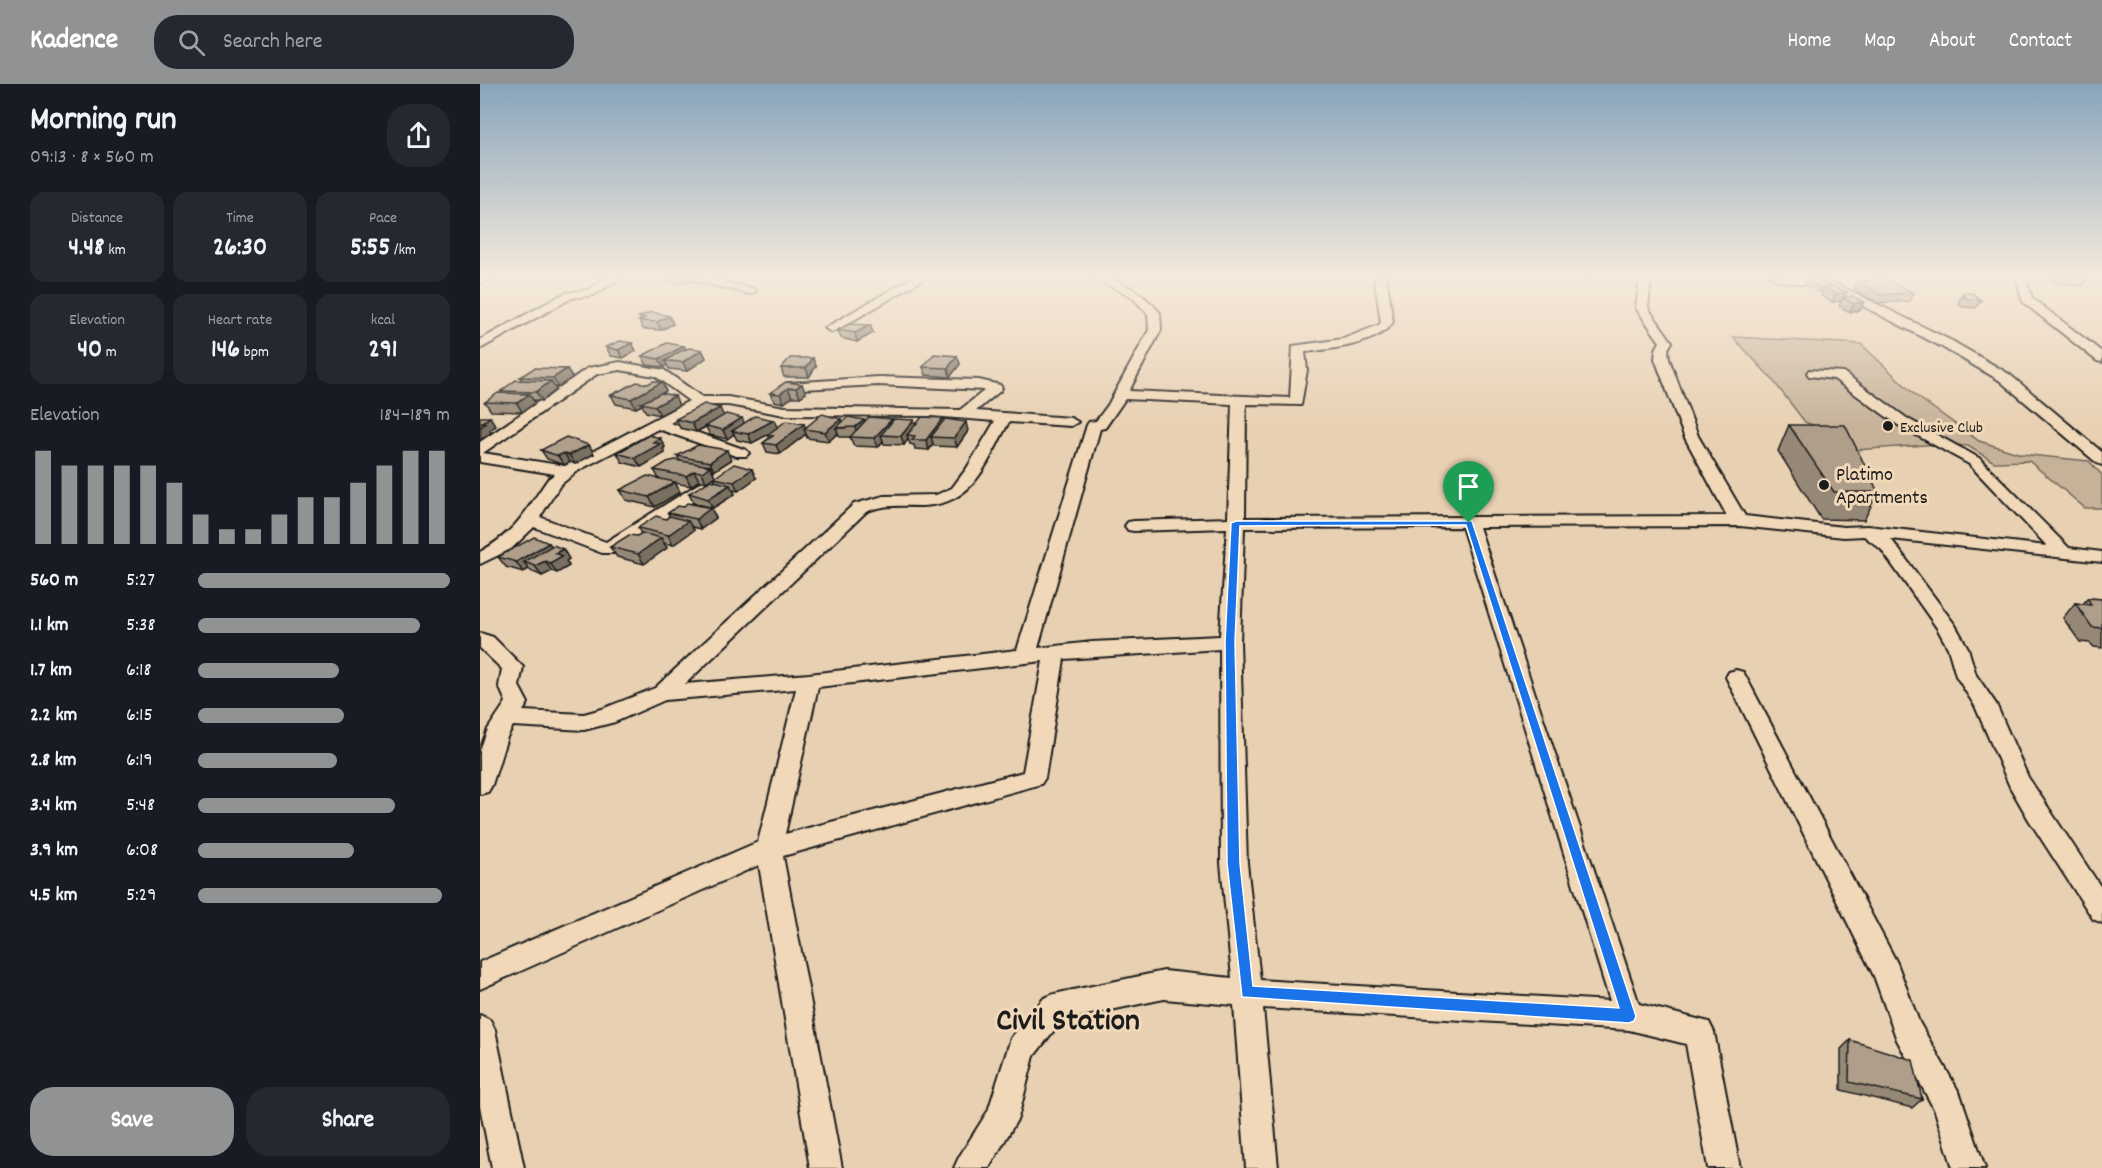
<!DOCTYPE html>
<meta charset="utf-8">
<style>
body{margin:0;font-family:Dekko,sans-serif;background:#242831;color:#f1f3f6;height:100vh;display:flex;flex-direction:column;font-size:22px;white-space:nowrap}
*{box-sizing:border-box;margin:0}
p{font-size:20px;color:#9ea1a6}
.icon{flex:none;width:33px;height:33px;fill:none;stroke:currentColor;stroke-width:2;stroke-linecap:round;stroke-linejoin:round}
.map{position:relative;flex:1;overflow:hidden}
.panel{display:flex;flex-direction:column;background:#171b24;width:480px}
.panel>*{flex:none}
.pin{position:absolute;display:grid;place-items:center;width:51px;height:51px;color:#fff;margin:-62px -26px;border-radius:50% 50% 50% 0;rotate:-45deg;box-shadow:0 0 6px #0007}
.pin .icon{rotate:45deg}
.round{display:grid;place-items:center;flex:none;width:63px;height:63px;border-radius:24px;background:#242831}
.headline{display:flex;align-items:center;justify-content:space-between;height:102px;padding:0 30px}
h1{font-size:33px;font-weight:700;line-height:45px}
.metrics{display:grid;grid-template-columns:repeat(3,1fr);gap:9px;height:102px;padding:6px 30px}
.metrics div{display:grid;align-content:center;border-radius:15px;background:#242831;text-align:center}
.metrics b{font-size:26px;font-weight:700}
.metrics small{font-size:16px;font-weight:400}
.metrics p{font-size:16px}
.chart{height:168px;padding:12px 30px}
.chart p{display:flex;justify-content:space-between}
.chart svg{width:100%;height:108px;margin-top:6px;stroke:#919294;stroke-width:6}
.action{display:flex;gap:12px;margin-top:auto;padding:12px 30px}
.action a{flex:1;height:69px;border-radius:24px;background:#919294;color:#fff;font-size:24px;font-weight:700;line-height:69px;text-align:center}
.action a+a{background:#242831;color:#f1f3f6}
ul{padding:0 30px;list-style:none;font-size:20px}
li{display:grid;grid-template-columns:96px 72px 1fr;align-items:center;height:45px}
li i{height:15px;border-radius:8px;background:#919294}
header{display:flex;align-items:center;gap:36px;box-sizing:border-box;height:84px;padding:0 30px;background:#919294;color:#fff}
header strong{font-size:28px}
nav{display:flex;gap:33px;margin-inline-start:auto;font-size:21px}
.search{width:420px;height:54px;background:#242831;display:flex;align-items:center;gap:15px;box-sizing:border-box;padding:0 21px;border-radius:24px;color:#9ea1a6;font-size:22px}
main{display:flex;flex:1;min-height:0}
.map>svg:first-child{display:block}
.built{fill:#d7c1a6}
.green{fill:#c6b299;stroke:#71675a;stroke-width:1.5}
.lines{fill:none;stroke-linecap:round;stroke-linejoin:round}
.minor-casing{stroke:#1c1c1c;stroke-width:4}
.minor{fill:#f0d8b8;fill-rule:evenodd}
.wall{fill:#968876;stroke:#1c1c1c;stroke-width:1.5}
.shaded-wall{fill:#7a6f60;stroke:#1c1c1c;stroke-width:1.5}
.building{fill:#af9e89;stroke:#1c1c1c;stroke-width:1.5}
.route{fill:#1a73e8;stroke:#fff;stroke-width:1.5;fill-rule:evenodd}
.poi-dot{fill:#1c1c1c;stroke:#f0d8b8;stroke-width:2}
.labels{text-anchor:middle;stroke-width:6;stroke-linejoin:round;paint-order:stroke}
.far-poi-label{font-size:16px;fill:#1c1c1c;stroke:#f0d8b8;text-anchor:start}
.poi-label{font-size:20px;fill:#1c1c1c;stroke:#f0d8b8;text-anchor:start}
.near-district-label{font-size:32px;font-weight:bold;fill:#1c1c1c;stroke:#f0d8b8}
</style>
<header>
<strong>Kadence</strong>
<div class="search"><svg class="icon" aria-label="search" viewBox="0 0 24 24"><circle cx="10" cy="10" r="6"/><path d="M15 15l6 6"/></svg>Search here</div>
<nav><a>Home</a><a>Map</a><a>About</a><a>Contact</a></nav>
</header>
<main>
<section class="panel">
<div class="headline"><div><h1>Morning run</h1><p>09:13 · 8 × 560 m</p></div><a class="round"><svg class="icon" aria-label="share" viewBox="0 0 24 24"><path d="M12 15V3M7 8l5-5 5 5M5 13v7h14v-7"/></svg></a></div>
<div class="metrics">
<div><p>Distance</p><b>4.48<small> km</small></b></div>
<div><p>Time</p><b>26:30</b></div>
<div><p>Pace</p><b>5:55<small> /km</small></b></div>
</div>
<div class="metrics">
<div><p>Elevation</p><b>40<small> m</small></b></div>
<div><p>Heart rate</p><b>146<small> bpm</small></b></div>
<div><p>kcal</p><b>291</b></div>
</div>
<div class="chart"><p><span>Elevation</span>184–189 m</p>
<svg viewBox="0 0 160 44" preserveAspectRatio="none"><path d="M5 44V6M15 44V12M25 44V12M35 44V12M45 44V12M55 44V19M65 44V32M75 44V38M85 44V38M95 44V32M105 44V25M115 44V25M125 44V19M135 44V12M145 44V6M155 44V6"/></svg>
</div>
<ul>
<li><b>560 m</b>5:27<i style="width:100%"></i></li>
<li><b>1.1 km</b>5:38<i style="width:88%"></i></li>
<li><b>1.7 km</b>6:18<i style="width:56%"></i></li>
<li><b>2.2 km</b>6:15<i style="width:58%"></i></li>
<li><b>2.8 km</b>6:19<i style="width:55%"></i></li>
<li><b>3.4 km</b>5:48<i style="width:78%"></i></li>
<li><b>3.9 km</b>6:08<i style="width:62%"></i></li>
<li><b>4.5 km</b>5:29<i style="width:97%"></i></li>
</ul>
<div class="action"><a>Save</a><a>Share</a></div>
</section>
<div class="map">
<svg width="1622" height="1084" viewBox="0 0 1622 1084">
<rect width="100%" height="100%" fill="#e8d0b2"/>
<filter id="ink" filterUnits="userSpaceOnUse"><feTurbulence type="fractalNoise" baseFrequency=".0167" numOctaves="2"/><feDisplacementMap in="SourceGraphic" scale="12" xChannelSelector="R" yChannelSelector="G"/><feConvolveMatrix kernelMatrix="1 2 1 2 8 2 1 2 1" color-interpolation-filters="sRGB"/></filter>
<g filter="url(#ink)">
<!-- built -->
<path class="built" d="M695,192H803L798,202Z"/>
<!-- green -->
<path class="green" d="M1253,253L1381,260L1435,311L1499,357L1541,370L1609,377L1622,391V424H1605L1549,377L1514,378L1488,362L1460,360L1375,366L1357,350L1325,338L1291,294Z"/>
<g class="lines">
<defs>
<g id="minor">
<path d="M4,192H21L0,200V193Z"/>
<path d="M129,192H143L114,211L92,214L0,265V256L85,209L107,206Z"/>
<path d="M201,192H221L274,205L276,207L270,210L203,194Z"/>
<path d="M435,192H449L355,247L351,248L345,244Z"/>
<path d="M608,192C636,192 662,207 680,229L681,246L649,307L810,314L813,262L863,255L899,241L901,238L894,192H906L913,238C898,261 851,265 825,268L827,286L821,321L766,320L765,434L1247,432L1204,352L1175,275L1176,265L1180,258L1156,224L1160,192H1171L1168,224L1192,258L1188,265L1189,275L1218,352L1265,432L1364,443L1388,442L1567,462L1489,380L1418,341L1354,295L1329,292L1327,289L1329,286L1363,288L1428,335L1499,374L1589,464L1622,468V478L1411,455L1475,541L1488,564L1496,591L1516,620L1548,693L1622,805V839L1613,835L1549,736L1530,703L1495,622L1476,592L1468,564L1457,544L1401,465L1384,452L1364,453L1260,442L999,443L1159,920L1229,938L1234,948L1260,1084H1228L1206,960L1149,946L783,924L798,1084H766L754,921L684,915L582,936L554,972L538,1034L509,1084H474L479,1073L508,1027L531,954L564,914L574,910L684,887L752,894L741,779L740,565L584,575L565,694L561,700L303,772L362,1084H330L279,781L0,905V878L278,758L316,605L185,616L135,638L104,646L33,642L27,653L12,701L8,708L0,710V666L8,645L26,618L19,602L22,585L0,564V549L13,553L43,583L39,602L48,619L43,627L104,630L122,625L175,604L374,420L404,412L456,411L472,404L487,384L515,337L451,332L305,331L248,321H222L190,339L266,366L269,369L266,372H256L178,345L99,386L80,401L60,433L126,458L226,395H238L240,398L238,401L134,469H122L54,443L31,465L0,480V468C37,447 45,428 68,395L75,390L0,378V358L108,284L140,278L184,286L222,313H248L305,323L480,326L505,306L398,301L303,306L301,303L308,299L398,293L499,296L520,301L522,304L520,307L496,327L591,334L598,338L591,342L529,338C506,379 495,421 441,422C422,422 404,420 386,428L205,600L329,590L537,566L607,341L609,338L616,337L628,321L669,246L668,230L651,212ZM140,286L175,292L209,317L85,382L3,369L117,290ZM645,315L752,320L748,434L654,437L648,438L645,442L648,446L654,447L747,444L740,552L612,558L558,564L620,345L625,344ZM982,443L1130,917L780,896L767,779L760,558L764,444ZM563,577L543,688L305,750L338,603Z"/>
<path d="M1290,192H1322L1356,200L1472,257L1529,290L1622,368V381L1617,379L1519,296L1462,263L1348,204C1333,200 1301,200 1290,192Z"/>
<path d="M1535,192H1545L1552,214L1622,268V278L1617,277L1543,218Z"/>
<path d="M1256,586L1263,588L1266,593L1417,879L1439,938L1480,1010L1505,1084H1473L1455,1027L1417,956L1394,892L1246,593L1249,588Z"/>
<path d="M0,931L10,936L15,946L44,1084H12L0,1022Z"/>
</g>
</defs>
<!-- minor casing -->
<use href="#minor" class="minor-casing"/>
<!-- minor -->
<use href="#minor" class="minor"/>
</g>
<!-- wall -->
<g class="wall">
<path d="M96,192H118L114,194Z"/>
<path d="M183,192H221L206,199L186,198Z"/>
<path d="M1069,192H1111L1110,197Z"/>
<path d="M1569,192H1607L1608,194L1603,202L1572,198Z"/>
<path d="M1326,197L1350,203L1365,213L1384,218L1380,226L1370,228L1359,222L1361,217L1352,218L1341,212L1343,207L1339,208L1325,201Z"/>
<path d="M1377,197L1433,209L1430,217L1397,219L1374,205Z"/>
<path d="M1482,209L1501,216L1496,224L1483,223L1478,220Z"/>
<path d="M189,232L193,240L181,246L163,245L159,237L161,236L159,233Z"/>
<path d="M390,241L393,249L377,258L361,254L358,246Z"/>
<path d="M152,259L156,267L143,274L131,272L126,263Z"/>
<path d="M205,265L222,266L226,274L207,287L189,285L187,281L184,283L167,281L162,272Z"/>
<path d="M477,272L480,280L470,293L446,291L443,283Z"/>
<path d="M336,282L329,293H304L301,284Z"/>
<path d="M87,285L92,294L78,303H74L76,306L62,317L53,316L55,319L42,328L11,327L5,318L23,310L21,307L42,297L40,293Z"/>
<path d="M306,298L326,309L320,313H312L304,319L294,317L290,309Z"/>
<path d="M186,307L182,309L199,321L180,331L166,328L162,321L156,324L136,320L131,311Z"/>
<path d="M244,331L265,339L297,344L325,343L361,335L362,339L384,336L385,337L412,335L413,337L434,336L435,341L463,334L464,336L488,347L477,363L454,362L453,360L449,366L435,365L434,361L430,360L428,355L424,361L404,360L403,357L398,363L374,362L370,353H359L358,349L349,357L327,354L326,350L300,370L287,368L283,359L289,354L287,351L272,359L257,356L254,350L247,355L230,351L226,343L216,348L200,344L196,335Z"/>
<path d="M1309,341L1398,408L1384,436L1341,435L1298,367Z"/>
<path d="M180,354L185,363L183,365L185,369L161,383L142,378L137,369Z"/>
<path d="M109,361L114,370L95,380L90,378L84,381L67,375L61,366Z"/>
<path d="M197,372L251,376L234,387H232L235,392L226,398L219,396L211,402L195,399L200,408L175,423L146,416L140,406L179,395L174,386L200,377Z"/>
<path d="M234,394H276L258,407L253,406L255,410L233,424L214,419L209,409L235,397Z"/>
<path d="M203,423L231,424L236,434L221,445L212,443L214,446L193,461L184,459L187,464L164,480L137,473L130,463L157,452L161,450L158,444L186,435L189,432L188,429Z"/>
<path d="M69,459L71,462L83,465L89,475L86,477L89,482L77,489L72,487L62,492L51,487L49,485L43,488L26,483L18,473Z"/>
<path d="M1608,514L1622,515V564L1614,563L1610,559L1600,558L1583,534L1595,519L1603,520Z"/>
<path d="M1370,956L1442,1015L1432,1024L1361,1006V965Z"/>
</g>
<!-- shaded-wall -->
<g class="shaded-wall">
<path d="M203,192H221L206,199Z"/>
<path d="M1351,201L1349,205L1344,204L1343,207L1339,208L1341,204Z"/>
<path d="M1367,208L1364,215L1363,214L1361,217L1352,218L1356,210Z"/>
<path d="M1384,218L1380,226L1370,228L1373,220Z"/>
<path d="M189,232L193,240L181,246L177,238Z"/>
<path d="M390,241L393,249L377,258L375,249Z"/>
<path d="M152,259L156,267L143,274L138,266Z"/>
<path d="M204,262L208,270L185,277L187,281L184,283L179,275Z"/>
<path d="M222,266L226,274L207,287L203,278Z"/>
<path d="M477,272L480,280L470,293L468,284Z"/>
<path d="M333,274L336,282L329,293L326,284Z"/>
<path d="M87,285L92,294L78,303L73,294Z"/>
<path d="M71,297L76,306L62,317L56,308Z"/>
<path d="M182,298L186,307L164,320L161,319L162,321L156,324L151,315Z"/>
<path d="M322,300L326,309L320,313L316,304Z"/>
<path d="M308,304L312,313L304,319L300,310Z"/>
<path d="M49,310L55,319L42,328L37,319Z"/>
<path d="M195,312L199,321L180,331L175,322Z"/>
<path d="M240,324L244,333L216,348L212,339Z"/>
<path d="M10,333L16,342L10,346L11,349L0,356L1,339Z"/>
<path d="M262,334L266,343L252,347L254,350L247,355L243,346Z"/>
<path d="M463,334L466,343L451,353L453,360L449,366L446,356Z"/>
<path d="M361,335L364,344H356L358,349L349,357L345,348Z"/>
<path d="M412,335L415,344L401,351L403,357L398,363L394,354Z"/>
<path d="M294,336L298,345L272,359L268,350Z"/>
<path d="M384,336L387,345L378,352L375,343Z"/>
<path d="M434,336L437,345L427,351L428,355L424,361L421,352Z"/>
<path d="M486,338L488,347L477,363L474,354Z"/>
<path d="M324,340L326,345H324L326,350L300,370L296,361Z"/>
<path d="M180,354L185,363L183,365L185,369L161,383L155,374L173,358Z"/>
<path d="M109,361L114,370L95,380L89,371Z"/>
<path d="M247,366L251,376L234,387L230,378Z"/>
<path d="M84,369L90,378L84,381L78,372Z"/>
<path d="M230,382L235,392L226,398L222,388Z"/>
<path d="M272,385L276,394L258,407L254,398Z"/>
<path d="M214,387L219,396L211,402L206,392Z"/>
<path d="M195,398L200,408L175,423L169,413Z"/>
<path d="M250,401L255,410L233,424L228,415Z"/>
<path d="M231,424L236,434L221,445L216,435Z"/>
<path d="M208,437L214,446L193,461L188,451Z"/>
<path d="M181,454L187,464L164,480L158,470Z"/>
<path d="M69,459L76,469L83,465L89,475L86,477L89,482L77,489L70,479L78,474L44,478L49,485L43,488L36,478Z"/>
<path d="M65,477L72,487L62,492L55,482Z"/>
</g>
<!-- building -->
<g class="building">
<path d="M1592,192H1607L1608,194Z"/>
<path d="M1334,195L1351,201L1341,204L1326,197Z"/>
<path d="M1407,195L1433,209L1400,211L1377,197Z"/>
<path d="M1355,203L1367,208L1356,210L1344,204Z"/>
<path d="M1482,209H1492L1501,216L1487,215L1482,212H1485Z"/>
<path d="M1372,212L1384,218L1373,220L1363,214Z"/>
<path d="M171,228L189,232L177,238L159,237L165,234L159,233Z"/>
<path d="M369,240L390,241L375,249L358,246Z"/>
<path d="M140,257L152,259L138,266L126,263Z"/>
<path d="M187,259L204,262L179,275L162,272Z"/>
<path d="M209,264L222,266L203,278L185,277L199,268Z"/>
<path d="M454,270L477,272L468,284L443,283Z"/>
<path d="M310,274H333L326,284H301Z"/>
<path d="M54,284L87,285L73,294L40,293Z"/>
<path d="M36,296L71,297L56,308L21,307Z"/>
<path d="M173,297L182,298L151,315L131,311L157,298L168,300Z"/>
<path d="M306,298L322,300L316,304H308L300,310L290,309Z"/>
<path d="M18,309L49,310L37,319L5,318Z"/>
<path d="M181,309L195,312L175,322L161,319Z"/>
<path d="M224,320L240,324L212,339L196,335Z"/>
<path d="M246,330L262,334L243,346L226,342Z"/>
<path d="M342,330L361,335L345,348L324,345Z"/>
<path d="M275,332L294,336L268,350L252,347Z"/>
<path d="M0,333H10L1,339L5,340L0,343Z"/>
<path d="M368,333L384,336L375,343L356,344Z"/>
<path d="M389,333L412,335L394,354L370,353Z"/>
<path d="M442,333L463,334L446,356H432L435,352L427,351Z"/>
<path d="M414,335L434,336L421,352L401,351Z"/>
<path d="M465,335L486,338L474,354L451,353Z"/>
<path d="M306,337L324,340L296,361L283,359L293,352L287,351Z"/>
<path d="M1309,341H1365L1398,408H1354Z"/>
<path d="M169,351L180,354L173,358L180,360L155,374L137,369Z"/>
<path d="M86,353L109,361L89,371L84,369L78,372L61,366Z"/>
<path d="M218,361L247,366L230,378L197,372Z"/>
<path d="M195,376L230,382L222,388L214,387L206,392L174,386L187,378Z"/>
<path d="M254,380L272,385L254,398L234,394Z"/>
<path d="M167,392L195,398L169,413L140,406Z"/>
<path d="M231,396L250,401L228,415L209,409Z"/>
<path d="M207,419L231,424L216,435L188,429L198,422L203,423Z"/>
<path d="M176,432L186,435L190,432L208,437L188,451L158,444Z"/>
<path d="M162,449L181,454L158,470L130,463L149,451L157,452Z"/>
<path d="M54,453L69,459L36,478L18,473Z"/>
<path d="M73,461L83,465L75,469L82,472L70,479L65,477L55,482L44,478Z"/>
<path d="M1608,514L1622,515V544L1612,543L1595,519L1611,521Z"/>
<path d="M1370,956L1433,976L1442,1015L1369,998Z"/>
</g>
</g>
<!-- sky -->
<linearGradient id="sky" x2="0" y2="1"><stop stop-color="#88a4bb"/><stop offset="0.56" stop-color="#f5eadc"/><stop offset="1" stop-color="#f5eadc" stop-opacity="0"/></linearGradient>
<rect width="1622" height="344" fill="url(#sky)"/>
<!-- route -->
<path class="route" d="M992,437L1156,932L1154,937L1149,939L762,913L747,779L745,558L751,439L756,437ZM986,441L1139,924L773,902L760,779L755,558L760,442Z"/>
<!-- markers -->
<g class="poi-dot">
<circle cx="1408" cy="342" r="6"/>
<circle cx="1344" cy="401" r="6"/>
</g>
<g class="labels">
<!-- far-poi labels -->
<g class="far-poi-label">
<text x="1420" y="348">Exclusive Club</text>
</g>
<!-- poi labels -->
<g class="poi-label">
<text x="1356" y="396">Platimo<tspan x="1356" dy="23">Apartments</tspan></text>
</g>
<!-- near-district labels -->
<g class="near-district-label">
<text x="588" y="945">Civil Station</text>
</g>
</g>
</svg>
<div class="pin" style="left:989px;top:439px;background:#1e9e55"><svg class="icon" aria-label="arrive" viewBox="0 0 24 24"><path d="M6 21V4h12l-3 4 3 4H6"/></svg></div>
</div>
</main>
